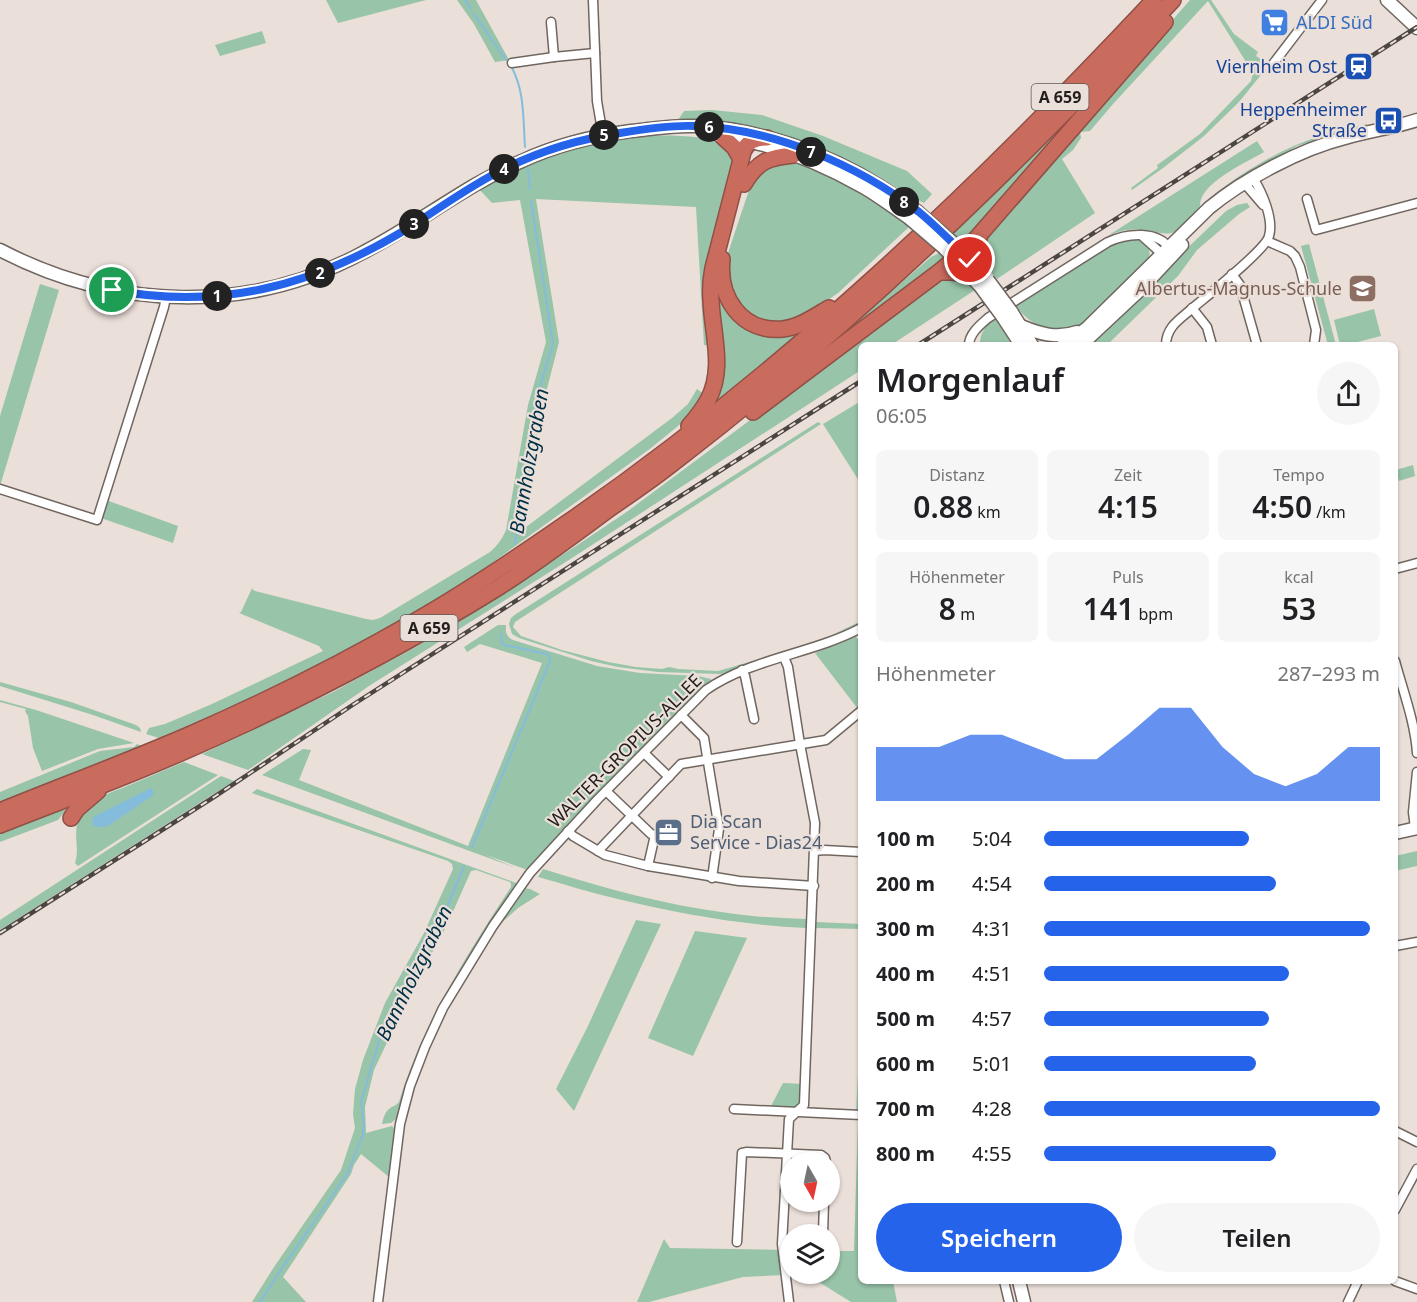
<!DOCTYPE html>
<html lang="de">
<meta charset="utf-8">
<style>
body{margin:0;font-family:"Noto Sans",sans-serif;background:#f6f6f6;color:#202124;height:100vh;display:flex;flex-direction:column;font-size:22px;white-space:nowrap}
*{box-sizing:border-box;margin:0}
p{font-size:20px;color:#757577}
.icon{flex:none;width:33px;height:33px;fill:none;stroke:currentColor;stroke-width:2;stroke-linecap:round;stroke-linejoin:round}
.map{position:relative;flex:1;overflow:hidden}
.sheet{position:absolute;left:858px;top:342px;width:540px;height:942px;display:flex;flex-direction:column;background:#fff;border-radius:9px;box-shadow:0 2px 4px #0004}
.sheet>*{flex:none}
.needle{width:39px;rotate:171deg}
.tools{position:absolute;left:780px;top:1152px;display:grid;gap:12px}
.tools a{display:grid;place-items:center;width:60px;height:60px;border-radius:50%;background:#fff;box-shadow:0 2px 4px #0004;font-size:30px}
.pin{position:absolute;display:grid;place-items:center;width:51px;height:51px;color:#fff;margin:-26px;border:3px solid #fff;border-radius:50%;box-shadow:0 2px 6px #0007}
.km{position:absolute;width:30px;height:30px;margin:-15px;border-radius:50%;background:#222;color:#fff;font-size:16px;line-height:30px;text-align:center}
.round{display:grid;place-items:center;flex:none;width:63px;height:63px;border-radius:32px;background:#f6f6f6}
.headline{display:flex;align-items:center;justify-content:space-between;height:102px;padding:0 18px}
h1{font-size:33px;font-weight:600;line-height:45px}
.stats{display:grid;grid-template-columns:repeat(3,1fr);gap:9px;height:102px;padding:6px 18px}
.stats div{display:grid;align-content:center;border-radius:9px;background:#f6f6f6;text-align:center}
.stats b{font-size:30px;font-weight:600}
.stats small{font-size:16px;font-weight:400}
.stats p{font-size:16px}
.chart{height:168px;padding:12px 18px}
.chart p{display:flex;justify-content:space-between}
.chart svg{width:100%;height:108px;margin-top:6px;fill:#2563eb;opacity:.7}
.primary-button{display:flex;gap:12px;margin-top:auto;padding:12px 18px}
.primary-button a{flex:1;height:69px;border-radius:36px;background:#2563eb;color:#fff;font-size:24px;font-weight:600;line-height:69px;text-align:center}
.primary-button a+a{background:#f6f6f6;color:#202124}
ul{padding:0 18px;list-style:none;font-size:20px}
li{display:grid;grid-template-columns:96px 72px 1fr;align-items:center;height:45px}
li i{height:15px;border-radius:8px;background:#2563eb}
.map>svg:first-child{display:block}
.green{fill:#98c4a9}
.water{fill:#85bcdc}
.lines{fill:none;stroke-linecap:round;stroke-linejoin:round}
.stream{stroke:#85bcdc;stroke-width:2}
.street-casing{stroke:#706660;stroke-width:11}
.secondary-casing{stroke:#706660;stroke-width:15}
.highway-casing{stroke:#8f5046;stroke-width:18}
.street{stroke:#fff;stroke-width:8}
.secondary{stroke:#fff;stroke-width:12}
.highway{stroke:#c96b5d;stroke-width:15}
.rail-casing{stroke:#4c4643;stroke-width:4.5}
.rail{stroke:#ebdfd9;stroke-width:2;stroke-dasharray:7;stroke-linecap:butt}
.secondary-bridge-casing{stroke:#706660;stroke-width:15;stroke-linecap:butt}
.secondary-bridge{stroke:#fff;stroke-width:12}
.route-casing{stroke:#fff;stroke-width:12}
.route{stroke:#2563eb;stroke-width:8}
.labels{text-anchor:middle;stroke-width:4.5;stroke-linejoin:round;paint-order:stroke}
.shield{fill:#ebdfd9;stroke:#5e5855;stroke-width:1.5}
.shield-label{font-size:16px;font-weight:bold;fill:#221e1c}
.shop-label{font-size:18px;fill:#366cbe;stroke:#ebdfd9;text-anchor:start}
.transit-label{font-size:18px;fill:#164399;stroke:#ebdfd9;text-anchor:end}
.education-label{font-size:18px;fill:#785e54;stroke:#ebdfd9;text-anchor:end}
.street-label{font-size:18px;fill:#221e1c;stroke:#ebdfd9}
.service-label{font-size:18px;fill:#4e5e75;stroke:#ebdfd9;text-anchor:start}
.water-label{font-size:20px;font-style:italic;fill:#002f45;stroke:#ebdfd9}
</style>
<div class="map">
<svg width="1417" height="1302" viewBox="0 0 1417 1302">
<rect width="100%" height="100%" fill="#ebdfd9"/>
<!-- green -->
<g class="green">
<path d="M326,0H426L338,23Z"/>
<path d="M457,0H476L509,60L495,62L474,24Z"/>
<path d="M1190,0H1211L1234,34L1258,52L1256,56L1266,62L1260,76L1239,102L1204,136L1163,168L1132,190L1131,188L1158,168L1157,165L1160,163L1200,134L1251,81L1253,73L1208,1L1113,104L1090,131L1080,132L1081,138L1073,150L1062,159L1095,213L997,279L988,269L980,246L987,232Z"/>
<path d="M262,31L266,43L220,56L215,45Z"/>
<path d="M1097,90L964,244L953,233L954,231Z"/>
<path d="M712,110L762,115L823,136L907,171L932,194L924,203C906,195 890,182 872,173C825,149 777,129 724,122C709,120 693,121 678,120L684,111Z"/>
<path d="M1367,124V126L1338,133L1297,146L1240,177L1209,201L1187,222C1194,215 1201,206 1209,199C1239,174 1280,149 1317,137C1333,131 1350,128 1367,124Z"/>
<path d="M642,136C661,135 710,134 725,146C729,149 732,157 735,162L711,346L704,345L696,207L536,199L559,342L541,412L522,530L672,418L688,404L697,389L705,395L689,417L651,448L467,581L405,618L340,654L239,703L159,738L146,734L149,728L165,724L212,704L323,651L319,646L239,613L241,612L253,586L252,589L255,591L366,619L373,620L380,618L490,552C498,545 502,539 506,530L528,405L546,342L520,200L492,203L478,188L535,160L586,144Z"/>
<path d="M1257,141L1264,152C1247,162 1199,183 1200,206C1193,214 1184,227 1174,232C1165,236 1155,231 1146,230C1133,228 1122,230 1109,235Z"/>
<path d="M792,161C824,172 857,186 885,206C893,212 901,220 909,227L838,293L808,314L794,322L766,324L739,309L726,281L728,253L752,181L767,166Z"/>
<path d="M1247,203L1250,207L1239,214L1197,250L1178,276L1107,345H1089L1173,262L1226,211L1237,205Z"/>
<path d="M1135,239C1147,242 1151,246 1149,259C1135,273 1121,287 1107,301C1101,308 1095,316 1087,321C1060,338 1033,330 1015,305L1105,248L1117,242Z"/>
<path d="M1309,244L1336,345H1328L1301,246Z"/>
<path d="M939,253L944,259L946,277L969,281L975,290L891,345H861V370L572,558L369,686L248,770L202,754L333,692L416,647L576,546L628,511L828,362L820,353L931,257Z"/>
<path d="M715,282L748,325L817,320L702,415L712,401Z"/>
<path d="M40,284L59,290L0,486V416Z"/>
<path d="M1374,309L1381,336L1346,345H1340L1334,320Z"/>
<path d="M997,317L1015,345H980C979,333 987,324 997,317Z"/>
<path d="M861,401V484L823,424Z"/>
<path d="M818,422L821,424L515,622L513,627L521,636L562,650L608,662L636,667L662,669L669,667L678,669L718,671L811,644L832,635L861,621V624L833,637L721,674L658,672L618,667L591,661L519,638L512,634L509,624L511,618L516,614Z"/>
<path d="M1413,465L1415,476L1399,481L1396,470Z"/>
<path d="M106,500L178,526L173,543L101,518Z"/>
<path d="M498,625H506C505,633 507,637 513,640L597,666L640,673L698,676L711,679L710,681L659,730L530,868L525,869L486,855L516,868L262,775L303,749L311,750L299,780L468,846L542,663L480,644L467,652L464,647Z"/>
<path d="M855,636L861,643V707L858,709L815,653Z"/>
<path d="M0,682L71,702L136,725L140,728L141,732L93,715L0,686Z"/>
<path d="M0,700L36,710L134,743L98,749L42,771L33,748L28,716L25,711L26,709L0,702Z"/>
<path d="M137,744L142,746L0,802V792L100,751L134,747Z"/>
<path d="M184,762L218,775L78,866L75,863C80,849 73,836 78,821C81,815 84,809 89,805C99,796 115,791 127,786C146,778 165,770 184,762Z"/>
<path d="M221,776L234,781L0,930V920Z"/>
<path d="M257,789L519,884L496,916L455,980L438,1010L406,1087L397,1118L391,1123L382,1124C383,1119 385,1112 389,1109C392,1106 396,1106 399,1102C423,1023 466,956 511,887V884L510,882L476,870L471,871L447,925L411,992L374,1070L365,1107L366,1133L392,1126L395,1129L389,1177L361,1154L354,1165L351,1174L283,1277L306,1302H252L274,1267L341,1170L355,1128L353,1114L355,1089L363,1060L385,1003L424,933L453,869L452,864L448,861L252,793Z"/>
<path d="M65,808V811L58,820L0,842V834Z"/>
<path d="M1417,851V866L1395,871V856Z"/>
<path d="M543,869C604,888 665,905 728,913C754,917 780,918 806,919V928C742,925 680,914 618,899C591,893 564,884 538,877Z"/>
<path d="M523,888L530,889L540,894L518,908L498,926L469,971V976L467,974V971Z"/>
<path d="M636,920L661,924L574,1111L556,1089L588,1026Z"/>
<path d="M816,922L861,924V929L816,928Z"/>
<path d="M695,931L747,938L693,1056L648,1038Z"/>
<path d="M861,1013V1115H856Z"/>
<path d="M783,1083L803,1084C801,1111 794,1109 770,1108Z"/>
<path d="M858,1120H861V1281H893L897,1302H851L806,1274L743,1277L649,1302H637L664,1239L670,1248L790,1250V1274H830V1251H854Z"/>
</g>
<!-- water -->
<path class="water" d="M151,788L154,792L152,796L108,826C102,827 98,828 93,825L92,820L95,816Z"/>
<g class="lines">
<!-- stream -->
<g class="stream">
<path d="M465,0L471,9"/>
<path d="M474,14L506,60"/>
<path d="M511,66C525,91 523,119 525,147"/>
<path d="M528,169L530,189"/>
<path d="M515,544L535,403L553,343L531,201"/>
<path d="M472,847L550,661V657L547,654L504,645L502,643L501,634"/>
<path d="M260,1302L278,1274L348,1173L363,1134L364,1125L361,1102L381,1035L398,998L440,924L464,866"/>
</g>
<defs>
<g id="street">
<path d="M593,0L597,101L603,136"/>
<path d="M551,22L554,57L595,53"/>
<path d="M512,63L554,57"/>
<path d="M1273,64L1322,0"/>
<path d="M1245,184L1263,205"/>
<path d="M1307,199L1316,230L1417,203"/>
<path d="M1141,235L1162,254L1166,256"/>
<path d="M1267,241L1290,251L1295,256L1300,267L1316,330L1314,345"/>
<path d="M1232,274L1240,285L1257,345"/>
<path d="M1192,308L1207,327L1212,345"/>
<path d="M969,345C969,334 980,325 988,318L1108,242C1127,233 1158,230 1170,249"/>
<path d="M1166,345C1166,329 1177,321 1188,312C1203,299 1266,250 1269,236C1274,219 1262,192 1253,178"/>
<path d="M0,489L97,520L164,307L166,297"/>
<path d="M1395,569L1417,563"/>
<path d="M784,657L788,667L800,744L815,823L804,1105L789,1119L782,1244L789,1302"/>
<path d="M1395,661C1403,691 1415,722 1417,753"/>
<path d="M742,670L745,676L754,719"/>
<path d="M681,715L704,738L719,829L712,878"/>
<path d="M644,753L669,777"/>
<path d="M606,791L651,834L655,835L648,866"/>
<path d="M1415,828L1413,812L1417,772"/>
<path d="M568,831L573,836L605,855L648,866L739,881L814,886"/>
<path d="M598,851L681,764L826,740L861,711"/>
<path d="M815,851L824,850L861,852"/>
<path d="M1395,946L1417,942"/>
<path d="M734,1109L861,1115"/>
<path d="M1395,1131L1417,1142"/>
<path d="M1395,1210L1417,1169"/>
<path d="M823,1234L824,1202"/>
<path d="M737,1242L742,1153L747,1152L821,1155L825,1158L826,1162"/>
<path d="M1004,1281L1009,1302"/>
<path d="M1395,1281L1417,1289"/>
<path d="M378,1302L400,1124L410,1086L425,1047L443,1008L493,926L530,873L598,799L706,690C752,658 812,654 861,628"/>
<path d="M1348,1302L1358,1281"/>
</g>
<g id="secondary">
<path d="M1387,0L1417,28"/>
<path d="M720,136C771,143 819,162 863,187C879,196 894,208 909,218"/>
<path d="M951,241L982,273"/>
<path d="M944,248L980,286"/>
<path d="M0,250C115,310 249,315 364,252C418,224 466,185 522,161C556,145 593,136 631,131C652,129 673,125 695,126C757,128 827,153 880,186C893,194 905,203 917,211"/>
<path d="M1011,311L1032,345"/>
<path d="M1002,316L1021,345"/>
<path d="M1021,326C1040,334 1057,339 1077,332"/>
<path d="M1063,345L1075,337L1087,328L1209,208C1244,179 1301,149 1345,138C1369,131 1393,128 1417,120"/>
<path d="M1081,345L1142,288L1182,245"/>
<path d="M1395,833L1417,828"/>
<path d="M1019,1281L1024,1302"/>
</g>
<g id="highway">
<path d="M723,137L734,147L741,159"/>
<path d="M744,184C757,162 768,157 794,155"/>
<path d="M979,238L977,256L981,272"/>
<path d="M722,259C718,297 741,333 783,329C800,327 815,316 829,308"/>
<path d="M939,272H951L969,274"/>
<path d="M753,412L939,272L968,248L1165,22"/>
<path d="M689,426C696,418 703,409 708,400C725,368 712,333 711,300C710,289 711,278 713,268L743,152C747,141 756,138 767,138"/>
<path d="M0,811C64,785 129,761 193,733C269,700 344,662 417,620C468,591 518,557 567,523C783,374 975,191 1154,0"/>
<path d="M71,818L77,809L98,791"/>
<path d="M0,825C59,802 118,780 176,755C287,707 396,651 499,587C538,562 575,534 612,507C634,492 656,477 677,460C856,323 1018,164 1173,0"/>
</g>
</defs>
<!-- street casing -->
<use href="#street" class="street-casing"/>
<!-- secondary casing -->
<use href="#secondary" class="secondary-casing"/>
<!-- highway casing -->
<use href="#highway" class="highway-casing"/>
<!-- street -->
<use href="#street" class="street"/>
<!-- secondary -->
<use href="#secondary" class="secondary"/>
<!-- highway -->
<use href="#highway" class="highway"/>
<defs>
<g id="rail">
<path d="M918,345L1417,27"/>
<path d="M0,933L214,797L354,704L861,381"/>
</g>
</defs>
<!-- rail casing -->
<use href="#rail" class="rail-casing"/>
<!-- rail -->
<use href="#rail" class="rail"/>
<defs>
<g id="secondary-bridge">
<path d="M917,211L951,241"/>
<path d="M909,218L944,248"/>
<path d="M988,280L1011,311"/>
<path d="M980,286L1002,316"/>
</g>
</defs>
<!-- secondary-bridge casing -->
<use href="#secondary-bridge" class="secondary-bridge-casing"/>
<!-- secondary-bridge -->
<use href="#secondary-bridge" class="secondary-bridge"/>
</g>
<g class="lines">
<defs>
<path id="route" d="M112,290C218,310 309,287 400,233C435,212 467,187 504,169C540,151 579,139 620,133C644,129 670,125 694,126C772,128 858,165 919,212C937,227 954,244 970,260"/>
</defs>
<!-- route casing -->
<use href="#route" class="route-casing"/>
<!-- route -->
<use href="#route" class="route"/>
</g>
<!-- icons -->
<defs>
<symbol id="supermarket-square" viewBox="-11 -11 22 22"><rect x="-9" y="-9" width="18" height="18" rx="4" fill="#3f7fe0" stroke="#ebdfd9"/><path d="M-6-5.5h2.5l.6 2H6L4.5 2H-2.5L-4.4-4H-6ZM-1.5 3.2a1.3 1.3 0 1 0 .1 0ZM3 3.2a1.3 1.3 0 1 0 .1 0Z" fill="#fff"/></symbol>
<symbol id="station-square" viewBox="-11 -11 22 22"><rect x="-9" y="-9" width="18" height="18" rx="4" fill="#1a4fb4" stroke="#ebdfd9"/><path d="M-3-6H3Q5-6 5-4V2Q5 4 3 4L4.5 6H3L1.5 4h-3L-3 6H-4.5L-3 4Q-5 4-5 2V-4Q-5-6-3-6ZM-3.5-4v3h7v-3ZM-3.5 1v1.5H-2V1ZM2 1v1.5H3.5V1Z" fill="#fff"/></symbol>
<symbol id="bus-square" viewBox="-11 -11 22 22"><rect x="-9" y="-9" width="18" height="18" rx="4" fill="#1a4fb4" stroke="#ebdfd9"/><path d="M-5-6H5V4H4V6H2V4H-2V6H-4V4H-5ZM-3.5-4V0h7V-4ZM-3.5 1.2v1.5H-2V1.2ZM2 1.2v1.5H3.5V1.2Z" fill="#fff"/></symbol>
<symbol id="school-square" viewBox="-11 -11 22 22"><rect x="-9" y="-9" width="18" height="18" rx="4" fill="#8d6e63" stroke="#ebdfd9"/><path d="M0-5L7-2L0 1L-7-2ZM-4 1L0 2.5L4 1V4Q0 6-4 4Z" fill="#fff"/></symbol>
<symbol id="office-square" viewBox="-11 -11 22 22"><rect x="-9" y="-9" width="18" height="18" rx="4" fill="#5c6f8a" stroke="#ebdfd9"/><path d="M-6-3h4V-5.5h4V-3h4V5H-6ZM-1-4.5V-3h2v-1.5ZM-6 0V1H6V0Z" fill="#fff"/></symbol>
</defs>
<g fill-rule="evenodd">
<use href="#supermarket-square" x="1258" y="6" width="33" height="33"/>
<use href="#station-square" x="1342" y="50" width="33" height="33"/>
<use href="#bus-square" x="1372" y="104" width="33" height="33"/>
<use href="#school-square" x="1346" y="272" width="33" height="33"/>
<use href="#office-square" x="652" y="816" width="33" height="33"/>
</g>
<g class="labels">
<!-- shield labels -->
<g class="shield">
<rect x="1031.5" y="84" width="57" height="26" rx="4.5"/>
<rect x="400.5" y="615" width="57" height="26" rx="4.5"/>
</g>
<g class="shield-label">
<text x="1060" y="103">A 659</text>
<text x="429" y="634">A 659</text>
</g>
<!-- shop labels -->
<g class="shop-label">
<text x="1296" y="29">ALDI Süd</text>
</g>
<!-- transit labels -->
<g class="transit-label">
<text x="1337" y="73">Viernheim Ost</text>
<text x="1367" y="116">Heppenheimer<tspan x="1367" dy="21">Straße</tspan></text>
</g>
<!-- education labels -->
<g class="education-label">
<text x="1342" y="295">Albertus-Magnus-Schule</text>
</g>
<!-- street labels -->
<g class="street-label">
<text transform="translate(625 751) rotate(-45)" y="6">WALTER-GROPIUS-ALLEE</text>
</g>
<!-- service labels -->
<g class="service-label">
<text x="690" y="828">Dia Scan<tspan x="690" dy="21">Service - Dias24</tspan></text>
</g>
<!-- water labels -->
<g class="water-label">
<text transform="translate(529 461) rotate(-80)" y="7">Bannholzgraben</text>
<text transform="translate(414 973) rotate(-64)" y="7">Bannholzgraben</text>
</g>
</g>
</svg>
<div class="tools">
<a><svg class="needle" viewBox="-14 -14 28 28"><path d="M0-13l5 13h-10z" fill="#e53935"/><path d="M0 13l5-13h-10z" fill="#757577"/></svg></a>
<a><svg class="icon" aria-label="layers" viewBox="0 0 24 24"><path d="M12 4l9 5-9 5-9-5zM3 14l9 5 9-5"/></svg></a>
</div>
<div class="pin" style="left:112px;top:290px;background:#1e9e55"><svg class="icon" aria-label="arrive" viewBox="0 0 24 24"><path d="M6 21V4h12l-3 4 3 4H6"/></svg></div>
<div class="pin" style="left:970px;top:260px;background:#d93025"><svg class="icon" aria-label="check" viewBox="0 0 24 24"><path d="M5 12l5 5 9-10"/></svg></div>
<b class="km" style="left:217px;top:296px">1</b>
<b class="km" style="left:320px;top:273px">2</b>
<b class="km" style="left:414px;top:224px">3</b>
<b class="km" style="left:504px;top:169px">4</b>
<b class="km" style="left:604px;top:135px">5</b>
<b class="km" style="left:709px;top:127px">6</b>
<b class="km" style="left:811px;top:152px">7</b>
<b class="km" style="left:904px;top:202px">8</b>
<section class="sheet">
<div class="headline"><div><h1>Morgenlauf</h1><p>06:05</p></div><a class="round"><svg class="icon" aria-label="share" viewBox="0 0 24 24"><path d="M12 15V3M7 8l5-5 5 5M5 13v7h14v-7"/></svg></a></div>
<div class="stats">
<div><p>Distanz</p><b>0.88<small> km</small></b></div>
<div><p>Zeit</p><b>4:15</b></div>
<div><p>Tempo</p><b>4:50<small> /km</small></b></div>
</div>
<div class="stats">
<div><p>Höhenmeter</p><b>8<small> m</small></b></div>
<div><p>Puls</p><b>141<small> bpm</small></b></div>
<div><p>kcal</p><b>53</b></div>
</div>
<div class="chart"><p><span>Höhenmeter</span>287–293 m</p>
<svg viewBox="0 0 160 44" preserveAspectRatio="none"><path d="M0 44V22L10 22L20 22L30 17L40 17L50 22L60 27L70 27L80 17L90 6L100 6L110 22L120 33L130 38L140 33L150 22L160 22V44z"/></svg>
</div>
<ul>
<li><b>100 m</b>5:04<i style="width:61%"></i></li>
<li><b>200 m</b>4:54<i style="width:69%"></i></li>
<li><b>300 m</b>4:31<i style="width:97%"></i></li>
<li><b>400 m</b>4:51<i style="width:73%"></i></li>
<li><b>500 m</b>4:57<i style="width:67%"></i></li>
<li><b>600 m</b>5:01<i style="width:63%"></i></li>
<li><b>700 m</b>4:28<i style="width:100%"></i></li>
<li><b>800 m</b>4:55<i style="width:69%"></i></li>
</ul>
<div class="primary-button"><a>Speichern</a><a>Teilen</a></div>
</section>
</div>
